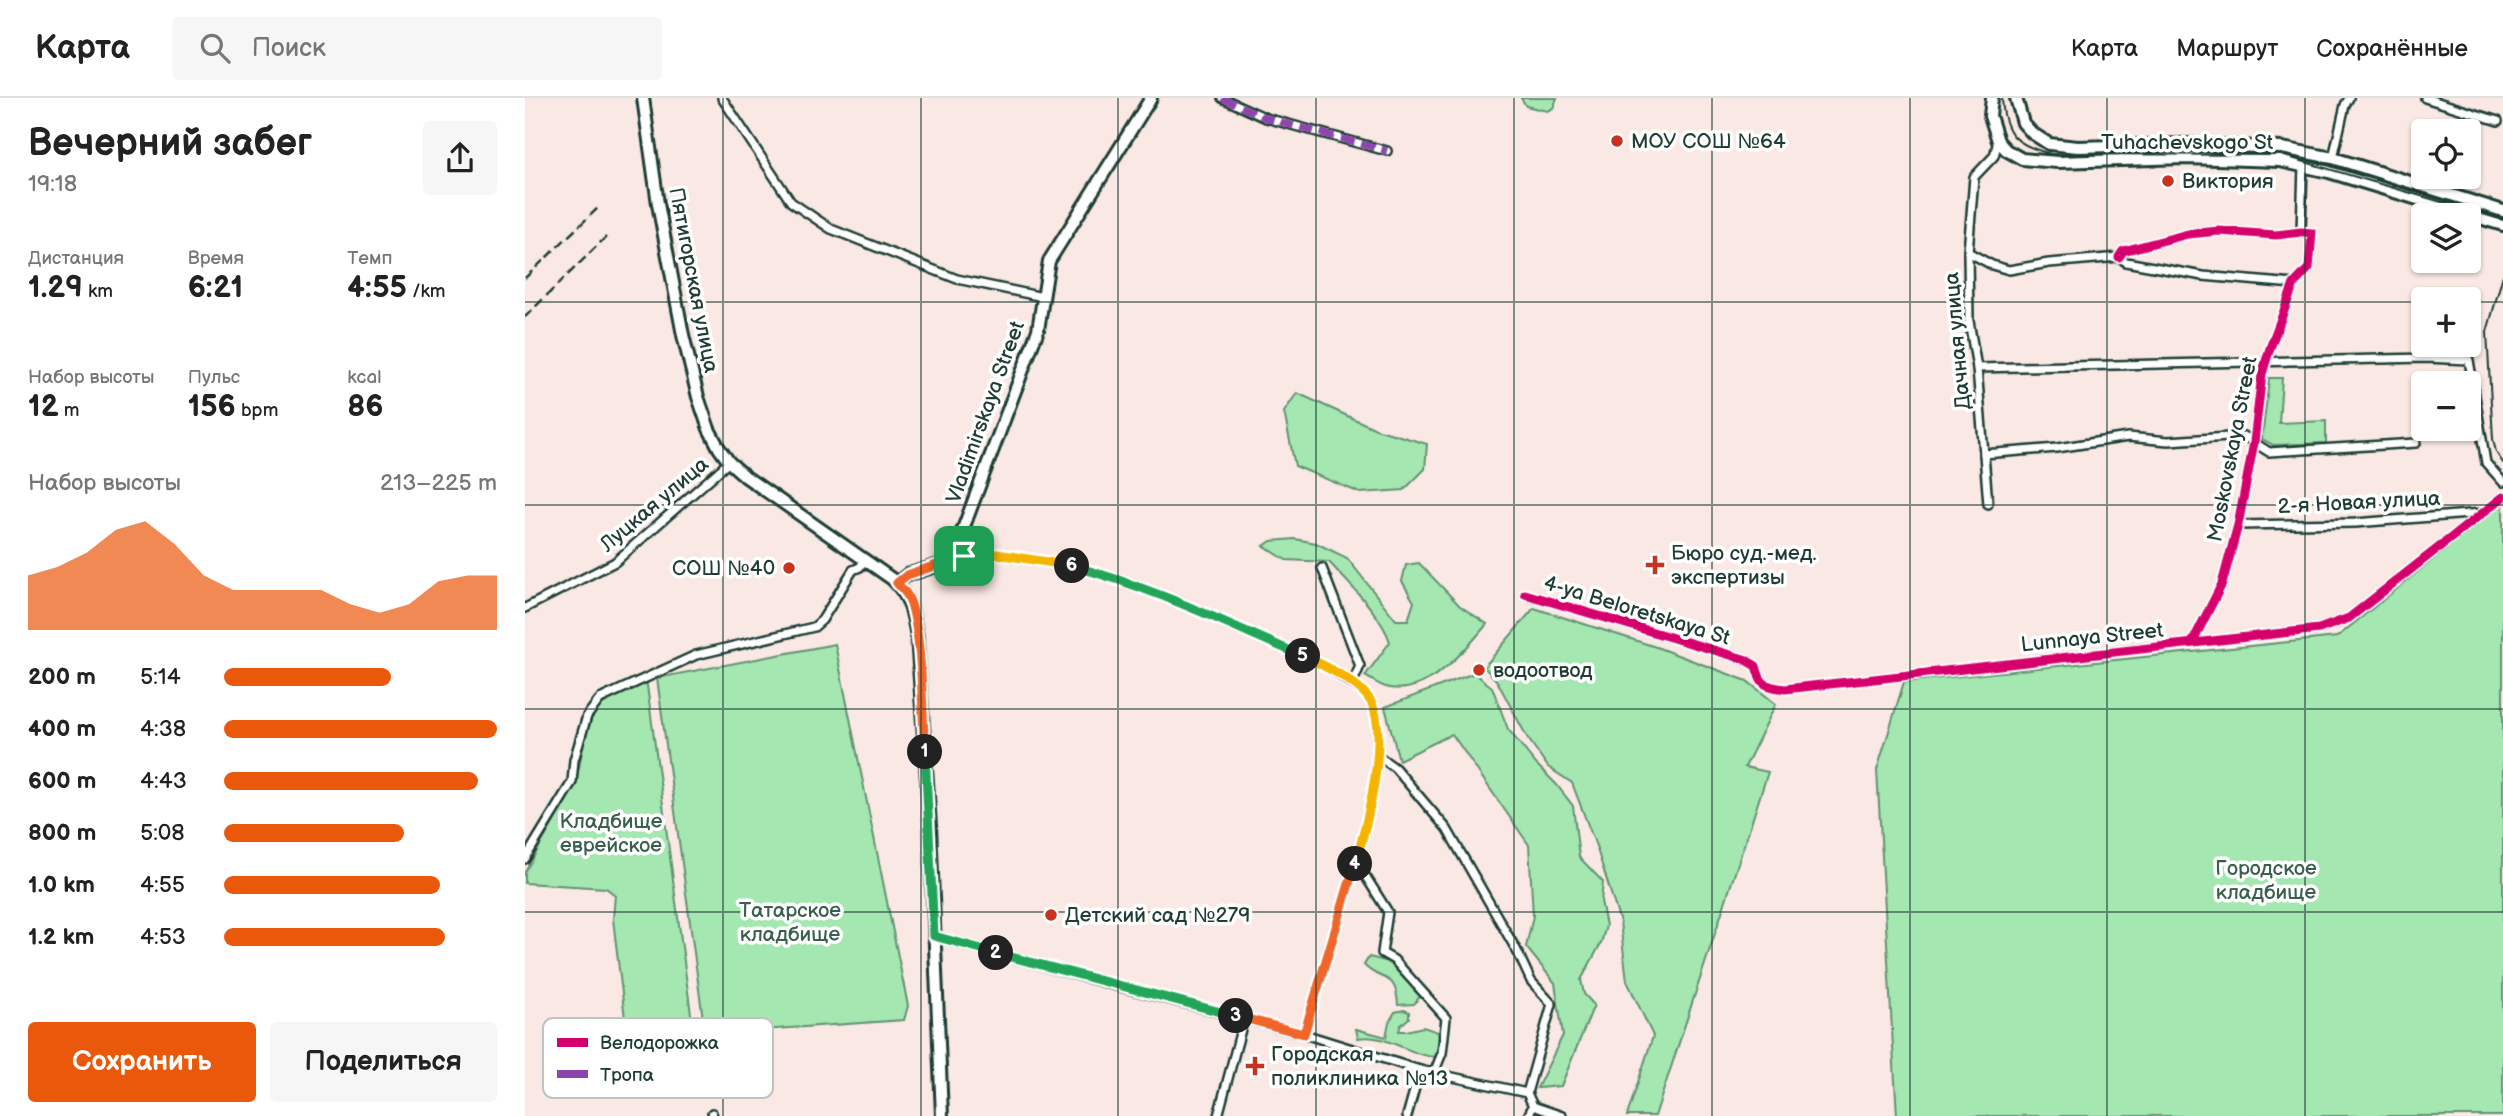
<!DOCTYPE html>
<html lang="ru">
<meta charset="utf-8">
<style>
body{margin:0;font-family:"Balsamiq Sans",sans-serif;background:#f6f6f6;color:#222;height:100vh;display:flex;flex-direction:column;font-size:26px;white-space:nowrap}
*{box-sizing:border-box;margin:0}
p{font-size:23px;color:#767676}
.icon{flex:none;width:38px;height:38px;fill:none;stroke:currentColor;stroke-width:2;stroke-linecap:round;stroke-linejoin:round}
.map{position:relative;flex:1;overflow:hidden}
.panel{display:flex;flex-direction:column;background:#fff;width:525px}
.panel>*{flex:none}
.buttons{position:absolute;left:1886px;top:21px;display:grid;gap:14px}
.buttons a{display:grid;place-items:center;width:70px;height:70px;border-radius:7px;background:#fff;box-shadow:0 2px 5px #0004;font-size:35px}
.pin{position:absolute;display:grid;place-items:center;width:60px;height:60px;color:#fff;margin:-30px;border-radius:14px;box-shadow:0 4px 10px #0006}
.km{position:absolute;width:35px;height:35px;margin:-18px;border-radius:50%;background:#222;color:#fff;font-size:19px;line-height:35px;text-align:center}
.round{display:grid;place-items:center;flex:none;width:74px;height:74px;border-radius:7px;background:#f6f6f6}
.headline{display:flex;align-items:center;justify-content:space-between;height:119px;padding:0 28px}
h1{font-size:38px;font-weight:700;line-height:52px}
.metrics{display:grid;grid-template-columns:repeat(3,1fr);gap:10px;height:119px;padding:7px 28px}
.metrics div{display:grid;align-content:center}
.metrics b{font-size:30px;font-weight:700}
.metrics small{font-size:19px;font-weight:400}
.metrics p{font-size:19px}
.chart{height:196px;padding:14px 28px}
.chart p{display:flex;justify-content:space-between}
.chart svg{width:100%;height:126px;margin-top:7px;fill:#ea580c;opacity:.7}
.action{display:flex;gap:14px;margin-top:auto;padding:14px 28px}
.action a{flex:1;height:80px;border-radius:7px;background:#ea580c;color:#fff;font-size:28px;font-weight:700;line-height:80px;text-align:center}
.action a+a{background:#f6f6f6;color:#222}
ul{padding:0 28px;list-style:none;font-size:23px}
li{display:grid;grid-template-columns:112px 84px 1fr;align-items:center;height:52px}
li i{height:18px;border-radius:9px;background:#ea580c}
header{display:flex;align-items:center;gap:42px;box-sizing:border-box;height:98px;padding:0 35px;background:#fff;border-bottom:2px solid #e0e0e0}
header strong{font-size:33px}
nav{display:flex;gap:38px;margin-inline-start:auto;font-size:24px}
.search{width:490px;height:63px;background:#f6f6f6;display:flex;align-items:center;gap:18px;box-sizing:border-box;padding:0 24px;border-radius:7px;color:#767676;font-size:26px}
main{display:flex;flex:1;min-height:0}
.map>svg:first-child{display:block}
.green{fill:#a4e7b1;stroke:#629272;stroke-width:2}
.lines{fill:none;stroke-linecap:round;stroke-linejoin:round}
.street-casing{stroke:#1f3d34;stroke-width:12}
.secondary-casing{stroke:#1f3d34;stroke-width:16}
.street{stroke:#fff;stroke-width:7}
.secondary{stroke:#fff;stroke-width:10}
.tram{stroke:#1f3d34;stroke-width:2}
.rail{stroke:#1f3d34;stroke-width:2.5;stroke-dasharray:10 5;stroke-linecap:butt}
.quiet{stroke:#8e44ad;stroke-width:7;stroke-dasharray:14 7;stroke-linecap:butt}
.cycleway-casing{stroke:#fff;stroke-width:13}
.cycleway{stroke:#d6006c;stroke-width:9}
.split-1-casing{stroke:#fff;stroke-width:14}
.split-2-casing{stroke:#fff;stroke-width:14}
.split-3-casing{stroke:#fff;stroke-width:14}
.split-4-casing{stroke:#fff;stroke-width:14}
.split-5-casing{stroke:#fff;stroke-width:14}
.split-6-casing{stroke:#fff;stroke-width:14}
.split-7-casing{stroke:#fff;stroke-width:14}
.split-1{stroke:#f0652b;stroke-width:9}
.split-2{stroke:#22a559;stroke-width:9}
.split-3{stroke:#22a559;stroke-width:9}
.split-4{stroke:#f0652b;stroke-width:9}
.split-5{stroke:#f5b400;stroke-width:9}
.split-6{stroke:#22a559;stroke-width:9}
.split-7{stroke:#f5b400;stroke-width:9}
.grid{fill:none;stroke:#1f3d34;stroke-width:2;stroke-opacity:0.55}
.poi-dot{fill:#c8321e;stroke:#fff;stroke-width:2.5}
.labels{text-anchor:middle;stroke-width:7;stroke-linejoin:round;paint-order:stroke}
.poi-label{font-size:21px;fill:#1f3d34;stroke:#fff;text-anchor:start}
.street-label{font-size:21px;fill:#1f3d34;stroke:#fff}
.park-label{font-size:21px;fill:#3a5f4d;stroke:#fff}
.key{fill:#fff;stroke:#bcc5c2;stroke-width:2}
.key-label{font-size:19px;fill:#1f3d34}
</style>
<header>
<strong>Карта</strong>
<div class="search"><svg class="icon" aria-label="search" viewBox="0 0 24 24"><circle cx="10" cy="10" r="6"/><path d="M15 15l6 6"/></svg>Поиск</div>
<nav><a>Карта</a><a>Маршрут</a><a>Сохранённые</a></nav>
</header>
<main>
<section class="panel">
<div class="headline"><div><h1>Вечерний забег</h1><p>19:18</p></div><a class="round"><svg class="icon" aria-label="share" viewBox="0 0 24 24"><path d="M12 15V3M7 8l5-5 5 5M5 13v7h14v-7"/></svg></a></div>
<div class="metrics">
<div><p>Дистанция</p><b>1.29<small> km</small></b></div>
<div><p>Время</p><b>6:21</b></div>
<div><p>Темп</p><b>4:55<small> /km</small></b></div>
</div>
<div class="metrics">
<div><p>Набор высоты</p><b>12<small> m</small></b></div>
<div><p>Пульс</p><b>156<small> bpm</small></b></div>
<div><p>kcal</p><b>86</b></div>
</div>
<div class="chart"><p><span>Набор высоты</span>213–225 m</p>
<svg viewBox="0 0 160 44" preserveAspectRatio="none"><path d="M0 44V25L10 22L20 17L30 9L40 6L50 14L60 25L70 30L80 30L90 30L100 30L110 35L120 38L130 35L140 27L150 25L160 25V44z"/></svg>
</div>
<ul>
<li><b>200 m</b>5:14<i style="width:61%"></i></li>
<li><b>400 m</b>4:38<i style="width:100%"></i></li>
<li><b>600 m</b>4:43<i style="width:93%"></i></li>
<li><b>800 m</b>5:08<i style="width:66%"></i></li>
<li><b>1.0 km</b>4:55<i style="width:79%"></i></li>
<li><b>1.2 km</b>4:53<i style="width:81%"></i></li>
</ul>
<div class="action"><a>Сохранить</a><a>Поделиться</a></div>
</section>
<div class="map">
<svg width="1978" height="1018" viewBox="0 0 1978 1018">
<rect width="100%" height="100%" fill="#f9e8e3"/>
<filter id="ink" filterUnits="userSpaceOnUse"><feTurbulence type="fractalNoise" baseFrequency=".0143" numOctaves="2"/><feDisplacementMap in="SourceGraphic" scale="14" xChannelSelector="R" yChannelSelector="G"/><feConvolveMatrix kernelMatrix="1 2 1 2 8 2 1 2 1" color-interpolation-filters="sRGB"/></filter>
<g filter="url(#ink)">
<!-- green -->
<g class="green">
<path d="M996,0H1032L1028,10L1022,13L1001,8Z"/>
<path d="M1744,280H1757L1754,325L1801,323V345L1748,347L1737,341Z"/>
<path d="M772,295L851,331L902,346L900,371L879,392L835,395L770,368L759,314Z"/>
<path d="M1978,405V1018H1372L1352,672L1379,584L1812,539Z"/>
<path d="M770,441L791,445L822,460L871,522H883L889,504L877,483L881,467L894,465L935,508L962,526C941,552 902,597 865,590C856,589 848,582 840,578L865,544C857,517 823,485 804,464L761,462L739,448L746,443Z"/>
<path d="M1009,510L1131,549L1222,583L1251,606L1220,669L1243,674L1130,1018H1102L1128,938L1102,883L1095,824L1071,748L1047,685L1023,669L1002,639L972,583L959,569Z"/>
<path d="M310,546L383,908L379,922L180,936L132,580Z"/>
<path d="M949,575L967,589L983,631L1011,666L1031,686L1048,708L1054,759L1078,784L1076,803L1081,828L1076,845L1056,882L1059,896L1069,907L1036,988L1012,990L1038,937L1030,885L1001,849L1008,818L1004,747L927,636L874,662L860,609Z"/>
<path d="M121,580L168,931L102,937L88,821L90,797L81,790L0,785V774L51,685L61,633L71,610Z"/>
<path d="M844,859L868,865L882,882L895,889L896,897L889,906L873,907C871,871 856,886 839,867Z"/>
<path d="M879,912L884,914V920L876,927L874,933H881L898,929L913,934L916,959C886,961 863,934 833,940L831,931L861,939L864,924L870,914Z"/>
</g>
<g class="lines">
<defs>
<g id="street">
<path d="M197,0L266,104L306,131L432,181L518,199"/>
<path d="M697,0L741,20L862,53"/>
<path d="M1900,0L1973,23"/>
<path d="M1808,60L1820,7L1824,0"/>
<path d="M1776,134L1778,67"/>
<path d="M1443,154L1467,167L1484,172L1524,165L1594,159L1601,164L1678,178L1769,186"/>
<path d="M1594,159L1598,153L1663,136L1694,133L1751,137L1776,134L1787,135L1784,170L1769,186L1745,250L1737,276L1729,344L1713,427L1697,486L1667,545"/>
<path d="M1452,270L1901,260L1944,262L1961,365L1978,384"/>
<path d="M1459,356L1532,350L1603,339L1643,343L1719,338L1744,354L1891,345"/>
<path d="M1463,406L1452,270L1444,223L1443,154L1449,79L1469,58L1473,43"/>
<path d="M1713,427L1830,425L1957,415"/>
<path d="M439,459L472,455L512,462L549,468L616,490L686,517L792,564L843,598L850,615L854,633L847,699L835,752L779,936"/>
<path d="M797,470L835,568L827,586"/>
<path d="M1000,496L1219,561L1231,568C1236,588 1241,588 1260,591L1794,531L1824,520L1978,399"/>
<path d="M0,510L90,464L204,364"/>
<path d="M852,657L870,670L922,731L992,853L1006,883L1027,906L1002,995"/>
<path d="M0,761L47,684L49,662L62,618L75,601L171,557L289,529L297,522L328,472L335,469L340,461"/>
<path d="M831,763L863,814L857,855L869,862L921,920L917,955L909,975"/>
<path d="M409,838L588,887L779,936L895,972L1002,995"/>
<path d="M1002,995L1008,1008L1037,1018"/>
<path d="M187,1015L188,1018"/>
<path d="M693,1018L719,920"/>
<path d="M882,1018L895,972"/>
<path d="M1003,1018L1008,1008"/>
</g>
<g id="secondary">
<path d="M118,0L133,106L158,237L173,299L184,331L194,350L204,364L221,379L367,481C385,498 388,515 392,539L405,727L417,1018"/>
<path d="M1467,0L1465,18L1473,43L1481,52L1497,61L1533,64L1660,60L1755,63L1804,74L1978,127"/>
<path d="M1491,0L1498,25L1507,35L1524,46L1553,49L1659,46L1757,50L1808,60L1978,113"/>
<path d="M372,485L382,477L439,459L435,439L513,232L524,163L626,0"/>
</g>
</defs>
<!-- street casing -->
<use href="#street" class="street-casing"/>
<!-- secondary casing -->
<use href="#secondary" class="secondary-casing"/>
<!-- street -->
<use href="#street" class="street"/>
<!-- secondary -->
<use href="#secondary" class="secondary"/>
<!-- tram -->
<g class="tram">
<path d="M1477,0C1479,37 1491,47 1526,56L1756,57L1978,122"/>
<path d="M1978,177L1962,234L1968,341L1971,354L1978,365"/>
</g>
<!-- rail -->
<g class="rail">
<path d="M0,180L75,108"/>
<path d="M0,219L81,139"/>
</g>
<!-- quiet -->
<path class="quiet" d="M697,0L741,20L862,53"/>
<defs>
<g id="cycleway">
<path d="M1594,159L1598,153L1663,136L1694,133L1751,137L1776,134L1787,135L1784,170L1769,186L1745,250L1737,276L1729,344L1713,427L1697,486L1667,545"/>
<path d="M439,459L472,455L512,462L549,468L616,490L686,517L792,564L843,598L850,615L854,633L847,699L835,752L779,936"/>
<path d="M1000,496L1219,561L1231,568C1236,588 1241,588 1260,591L1794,531L1824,520L1978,399"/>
</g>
</defs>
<!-- cycleway casing -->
<use href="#cycleway" class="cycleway-casing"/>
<!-- cycleway -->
<use href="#cycleway" class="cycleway"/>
</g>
</g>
<g class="lines" filter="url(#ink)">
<defs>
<path id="split-1" d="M400,654C397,619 398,525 382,497C380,493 375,489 372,485L382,477L439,458"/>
<path id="split-2" d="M400,654L409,838L471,855"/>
<path id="split-3" d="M471,855L711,918"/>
<path id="split-4" d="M711,918L779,936L830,766"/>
<path id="split-5" d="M778,558C797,566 829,582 842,598C868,628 841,730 830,766"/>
<path id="split-6" d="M547,468C628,489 702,526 778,558"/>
<path id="split-7" d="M439,458L472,456L547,468"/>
</defs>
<!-- split-1 casing -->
<use href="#split-1" class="split-1-casing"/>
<!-- split-2 casing -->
<use href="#split-2" class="split-2-casing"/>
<!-- split-3 casing -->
<use href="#split-3" class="split-3-casing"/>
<!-- split-4 casing -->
<use href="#split-4" class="split-4-casing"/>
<!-- split-5 casing -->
<use href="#split-5" class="split-5-casing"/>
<!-- split-6 casing -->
<use href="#split-6" class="split-6-casing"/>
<!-- split-7 casing -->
<use href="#split-7" class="split-7-casing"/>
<!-- split-1 -->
<use href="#split-1" class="split-1"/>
<!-- split-2 -->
<use href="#split-2" class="split-2"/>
<!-- split-3 -->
<use href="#split-3" class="split-3"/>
<!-- split-4 -->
<use href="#split-4" class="split-4"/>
<!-- split-5 -->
<use href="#split-5" class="split-5"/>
<!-- split-6 -->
<use href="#split-6" class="split-6"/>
<!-- split-7 -->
<use href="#split-7" class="split-7"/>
</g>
<!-- grid -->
<path class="grid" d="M198,0V1018M396,0V1018M593,0V1018M791,0V1018M989,0V1018M1187,0V1018M1385,0V1018M1582,0V1018M1780,0V1018M0,204H1899M1944,204H1978M0,407H1978M0,611H1978M0,814H1978"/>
<!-- markers -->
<g class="poi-dot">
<circle cx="1092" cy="43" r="7"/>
<circle cx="1643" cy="83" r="7"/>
<path d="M1126.5 456.5h7v7h7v7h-7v7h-7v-7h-7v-7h7z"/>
<circle cx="264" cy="470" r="7"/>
<circle cx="954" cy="572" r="7"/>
<circle cx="526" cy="817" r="7"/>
<path d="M726.5 957.5h7v7h7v7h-7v7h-7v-7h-7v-7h7z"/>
</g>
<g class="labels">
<!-- poi labels -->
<g class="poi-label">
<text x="1106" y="50">МОУ СОШ №64</text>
<text x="1657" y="90">Виктория</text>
<text x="1146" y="462">Бюро суд.-мед.<tspan x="1146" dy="24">экспертизы</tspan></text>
<text x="250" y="477" text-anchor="end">СОШ №40</text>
<text x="968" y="579">водоотвод</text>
<text x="540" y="824">Детский сад №279</text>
<text x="746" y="963">Городская<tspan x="746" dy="24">поликлиника №13</tspan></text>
</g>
<!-- street labels -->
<g class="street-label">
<text x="1662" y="51">Tuhachevskogo St</text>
<text transform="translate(169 182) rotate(79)" y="7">Пятигорская улица</text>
<text transform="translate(1432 243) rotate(-95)" y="7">Дачная улица</text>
<text transform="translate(460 314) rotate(-70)" y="7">Vladimirskaya Street</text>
<text transform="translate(1707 351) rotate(-79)" y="7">Moskovskaya Street</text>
<text transform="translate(1834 404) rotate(-3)" y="7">2-я Новая улица</text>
<text transform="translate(129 406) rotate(-40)" y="7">Луцкая улица</text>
<text transform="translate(1112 512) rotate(17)" y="7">4-ya Beloretskaya St</text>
<text transform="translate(1567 539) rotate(-6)" y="7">Lunnaya Street</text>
</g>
<!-- park labels -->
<g class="park-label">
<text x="86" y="730">Кладбище<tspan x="86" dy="24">еврейское</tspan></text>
<text x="1741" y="777">Городское<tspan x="1741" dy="24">кладбище</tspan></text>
<text x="265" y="819">Татарское<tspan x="265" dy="24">кладбище</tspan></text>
</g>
</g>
<!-- legend -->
<rect x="18" y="920" width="230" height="80" rx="10" class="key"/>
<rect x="32" y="940" width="31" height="9" fill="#d6006c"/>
<rect x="32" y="972" width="31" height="8" fill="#8e44ad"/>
<g class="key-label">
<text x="75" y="951">Велодорожка</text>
<text x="75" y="983">Тропа</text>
</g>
</svg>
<div class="buttons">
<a><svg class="icon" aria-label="locate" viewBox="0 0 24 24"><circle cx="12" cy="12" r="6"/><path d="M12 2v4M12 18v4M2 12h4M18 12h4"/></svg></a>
<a><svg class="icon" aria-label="layers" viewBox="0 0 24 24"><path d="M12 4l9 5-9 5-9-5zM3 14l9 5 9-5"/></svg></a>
<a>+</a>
<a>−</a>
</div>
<div class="pin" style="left:439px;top:458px;background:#1e9e55"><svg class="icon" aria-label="arrive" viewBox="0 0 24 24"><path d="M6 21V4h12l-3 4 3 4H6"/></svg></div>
<b class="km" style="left:400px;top:654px">1</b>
<b class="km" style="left:471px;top:855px">2</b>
<b class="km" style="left:711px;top:918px">3</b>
<b class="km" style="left:830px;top:766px">4</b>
<b class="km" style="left:778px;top:558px">5</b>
<b class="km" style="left:547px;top:468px">6</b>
</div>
</main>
